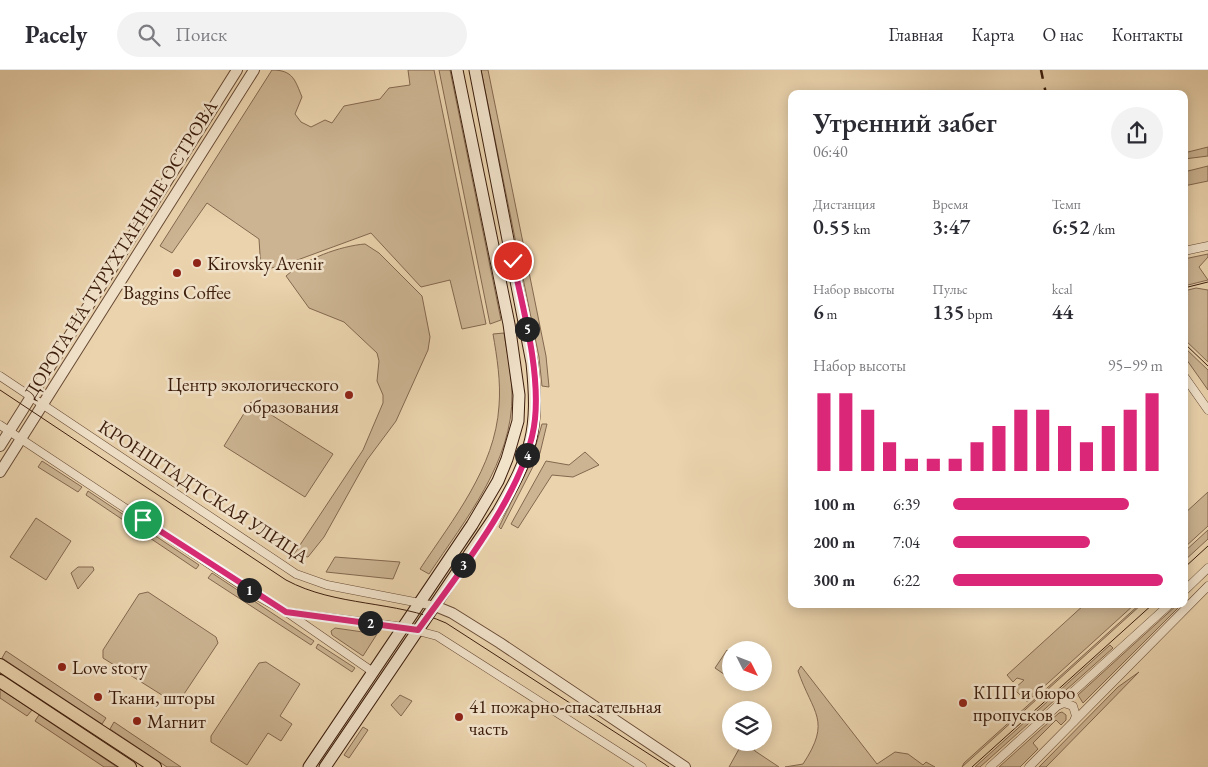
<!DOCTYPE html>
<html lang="ru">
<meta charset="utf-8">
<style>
body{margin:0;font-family:"EB Garamond",serif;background:#f2f2f3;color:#2b2b33;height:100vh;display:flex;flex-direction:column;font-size:19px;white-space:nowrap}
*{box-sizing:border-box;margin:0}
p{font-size:16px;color:#7c7c81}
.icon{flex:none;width:28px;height:28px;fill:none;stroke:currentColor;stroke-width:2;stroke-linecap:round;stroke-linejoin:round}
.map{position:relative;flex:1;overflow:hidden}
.details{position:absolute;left:788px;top:20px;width:400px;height:518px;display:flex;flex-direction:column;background:#fff;border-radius:10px;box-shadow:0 2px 12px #0003}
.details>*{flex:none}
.needle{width:32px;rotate:132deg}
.tools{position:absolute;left:722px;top:571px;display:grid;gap:10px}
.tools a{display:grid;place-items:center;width:50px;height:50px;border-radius:50%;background:#fff;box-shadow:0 2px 12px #0003;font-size:25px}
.pin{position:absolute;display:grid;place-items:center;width:42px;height:42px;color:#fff;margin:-21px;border:2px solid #fff;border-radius:50%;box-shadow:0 1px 5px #0007}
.km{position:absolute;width:25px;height:25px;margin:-12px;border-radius:50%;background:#222;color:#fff;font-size:14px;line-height:25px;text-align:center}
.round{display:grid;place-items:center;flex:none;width:52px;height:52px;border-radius:26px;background:#f2f2f3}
.head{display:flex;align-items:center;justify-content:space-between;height:85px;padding:0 25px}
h1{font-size:28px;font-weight:600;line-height:38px}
.metrics{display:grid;grid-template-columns:repeat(3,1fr);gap:8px;height:85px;padding:5px 25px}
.metrics div{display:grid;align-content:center}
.metrics b{font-size:21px;font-weight:600}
.metrics small{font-size:14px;font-weight:400}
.metrics p{font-size:14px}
.chart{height:140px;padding:10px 25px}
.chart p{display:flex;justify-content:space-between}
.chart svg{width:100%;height:90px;margin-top:5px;stroke:#db2777;stroke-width:6}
ul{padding:0 25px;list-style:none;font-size:16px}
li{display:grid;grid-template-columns:80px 60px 1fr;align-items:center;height:38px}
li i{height:12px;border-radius:6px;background:#db2777}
header{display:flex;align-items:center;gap:30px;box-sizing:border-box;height:70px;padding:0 25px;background:#fff;border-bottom:1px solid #e1e1e2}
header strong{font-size:24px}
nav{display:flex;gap:28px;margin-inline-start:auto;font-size:18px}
.search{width:350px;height:45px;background:#f2f2f3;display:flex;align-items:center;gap:12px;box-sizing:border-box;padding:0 18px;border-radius:28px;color:#7c7c81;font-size:19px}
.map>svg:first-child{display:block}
.green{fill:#ccb492;stroke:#84684f}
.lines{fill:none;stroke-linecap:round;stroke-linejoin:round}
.minor-casing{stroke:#684a34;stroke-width:9}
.tertiary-casing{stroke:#684a34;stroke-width:12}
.secondary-casing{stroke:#3c1d0c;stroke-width:13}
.primary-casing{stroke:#3c1d0c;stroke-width:14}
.minor{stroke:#f1e2ca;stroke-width:8}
.tertiary{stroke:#f1e2ca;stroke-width:10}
.secondary{stroke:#f1e2ca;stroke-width:11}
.primary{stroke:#ead3ad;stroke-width:12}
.tram{stroke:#3c1d0c;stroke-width:1}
.rail{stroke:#3c1d0c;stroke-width:2.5;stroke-dasharray:9 9;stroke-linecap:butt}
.route-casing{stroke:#fff;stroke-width:10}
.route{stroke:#db2777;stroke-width:6}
.poi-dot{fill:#8f2418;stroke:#f1e2ca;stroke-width:2}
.labels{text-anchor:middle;stroke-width:5;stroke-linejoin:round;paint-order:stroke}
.street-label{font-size:19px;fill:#3c1d0c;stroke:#f1e2ca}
.poi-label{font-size:19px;fill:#3c1d0c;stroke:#f1e2ca;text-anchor:start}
</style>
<header>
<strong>Pacely</strong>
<div class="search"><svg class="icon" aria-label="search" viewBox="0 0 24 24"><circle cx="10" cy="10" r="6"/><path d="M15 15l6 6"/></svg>Поиск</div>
<nav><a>Главная</a><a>Карта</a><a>О нас</a><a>Контакты</a></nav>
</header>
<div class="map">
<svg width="1208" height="697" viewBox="0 0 1208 697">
<rect width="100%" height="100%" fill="#ead3ad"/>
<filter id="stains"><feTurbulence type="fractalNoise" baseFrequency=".004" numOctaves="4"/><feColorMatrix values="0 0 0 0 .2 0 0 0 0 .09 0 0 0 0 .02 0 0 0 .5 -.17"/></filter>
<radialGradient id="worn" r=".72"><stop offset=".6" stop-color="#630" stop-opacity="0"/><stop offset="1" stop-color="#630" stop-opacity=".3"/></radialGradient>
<!-- green -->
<g class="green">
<path d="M272,0C293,0 295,10 302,27L295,44L301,52L311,57L325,50L332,53L344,36L380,29L389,18L410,15L408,0H434L486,254L462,259L450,210L421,217L371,163L281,196L261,200L259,169L207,133L172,183L160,176Z"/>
<path d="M439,0H450L501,250L490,254Z"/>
<path d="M481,0H488L546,286L549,317L542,316L539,287Z"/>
<path d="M1208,77V86L1184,89V83Z"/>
<path d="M1208,96V111L1184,116V102Z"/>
<path d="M365,174L379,183L422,226L430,267L428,280L396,351L367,390L324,467L308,487L294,484L363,380L383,333V325L377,311L379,291L377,283L344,252L309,238L286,206C305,189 340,176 365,174Z"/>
<path d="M1208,184V187L1199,197L1208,210L1184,216V189Z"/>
<path d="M1196,218L1208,220V292L1184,269V221Z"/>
<path d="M504,263C507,283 512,303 512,324C513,392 465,450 429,504L420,499C453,449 495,398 499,336C501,312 497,287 493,264Z"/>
<path d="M1184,277L1208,300V320L1184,286Z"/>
<path d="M251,332L333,384L305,427L224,376Z"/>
<path d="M542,354H547L540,383L501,459L499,457L531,392Z"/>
<path d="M585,382L599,395L573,407L552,405L518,458L511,454L546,391L569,395Z"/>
<path d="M42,391L82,417L78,422L38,397Z"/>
<path d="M88,421L199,495L196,499L86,425Z"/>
<path d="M1208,422V456L1184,478V444Z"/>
<path d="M36,448L71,471L46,510L10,487Z"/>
<path d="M1208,460V469L1184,491V482Z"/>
<path d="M335,487L400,492L393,509L326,502Z"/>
<path d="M78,497H93L94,500L78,519L71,503Z"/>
<path d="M212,503L314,571L311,575L208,508Z"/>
<path d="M148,522L216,567L218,573L180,630L173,632L103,588V580L139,524Z"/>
<path d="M1085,534H1135L1027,632L1014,619L1024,610L1017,608L1013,612L1007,605Z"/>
<path d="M1140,534H1142L962,697L964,693Z"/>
<path d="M1178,534H1182L1083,633L1078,625Z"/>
<path d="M335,558L377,564L363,586L332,565L331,561Z"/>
<path d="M318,574L355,598L352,602L316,578Z"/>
<path d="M1110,575L1113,578L980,697H975Z"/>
<path d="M727,580L731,583V609L715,598Z"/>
<path d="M6,581L106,648L102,654L2,588Z"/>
<path d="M266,592L300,614L280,646L292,654L281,671L268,663L247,695L211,672V666L259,593Z"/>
<path d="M801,596L877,694L895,682L908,684L923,695L926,692L935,697H785L803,694C832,650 813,644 798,601Z"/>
<path d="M1139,602L1046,697H1039L1118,617Z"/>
<path d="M0,619L32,640L27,646L0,628Z"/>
<path d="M400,625L412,631L401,646L391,635Z"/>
<path d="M1062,642L1066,645V650L1061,655L1056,650L1033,673L1038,679L1020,697H999L1059,643Z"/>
<path d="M39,645L117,697H104L35,651Z"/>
<path d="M114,652L181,697H167L110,659Z"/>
<path d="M363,657L368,660L349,688L344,685Z"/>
<path d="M751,673L755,681L779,697H729L739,679Z"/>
</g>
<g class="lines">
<defs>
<g id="minor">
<path d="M1184,181L1208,176"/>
<path d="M0,306L296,504L327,515L435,536"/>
<path d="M1184,306L1208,340"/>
<path d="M0,355L259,527L286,542L403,557L437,566L642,697"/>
<path d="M1184,521L1208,498"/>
<path d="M288,543L373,602"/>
<path d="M1059,635L1064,633L1073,636L1076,646L1074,651"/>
<path d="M990,697L1170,534"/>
<path d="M1029,697L1208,516"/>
</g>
<g id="tertiary">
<path d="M0,376L237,0"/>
<path d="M0,402L254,0"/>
<path d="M435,536L452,543L500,573L685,697"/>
</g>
<g id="secondary">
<path d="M309,697L472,455L498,411L507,389L518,351L519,325L509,254L457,0"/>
<path d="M325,697L498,442C532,383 539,361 532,293L475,0"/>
</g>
<g id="primary">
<path d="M0,595L155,697"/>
<path d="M0,611L130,697"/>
</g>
</defs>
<!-- minor casing -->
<use href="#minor" class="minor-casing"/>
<!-- tertiary casing -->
<use href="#tertiary" class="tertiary-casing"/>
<!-- secondary casing -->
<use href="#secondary" class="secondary-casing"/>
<!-- primary casing -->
<use href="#primary" class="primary-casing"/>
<!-- minor -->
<use href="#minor" class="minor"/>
<!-- tertiary -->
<use href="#tertiary" class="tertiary"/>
<!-- secondary -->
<use href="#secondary" class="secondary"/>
<!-- primary -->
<use href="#primary" class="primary"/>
<!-- tram -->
<g class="tram">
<path d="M1184,218L1208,212"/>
<path d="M1184,273L1208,296"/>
<path d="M0,320L286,510C336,537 395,530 446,553L669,697"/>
<path d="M1184,498L1208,476"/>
<path d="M972,697L1153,534"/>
</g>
<!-- rail -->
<path class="rail" d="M1041,0L1046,24"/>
</g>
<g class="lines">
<defs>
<path id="route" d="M143,450L286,542L418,560C458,504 528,418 535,349C540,299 523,239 513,191"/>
</defs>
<!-- route casing -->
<use href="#route" class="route-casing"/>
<!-- route -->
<use href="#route" class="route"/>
</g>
<!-- markers -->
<g class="poi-dot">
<circle cx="197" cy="193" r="5"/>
<circle cx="177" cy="203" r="5"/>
<circle cx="349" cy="325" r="5"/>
<circle cx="62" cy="597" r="5"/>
<circle cx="98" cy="627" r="5"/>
<circle cx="963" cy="633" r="5"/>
<circle cx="459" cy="647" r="5"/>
<circle cx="137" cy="651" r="5"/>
</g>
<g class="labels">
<!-- street labels -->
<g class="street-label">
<text transform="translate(120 179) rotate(-58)" y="7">ДОРОГА НА ТУРУХТАННЫЕ ОСТРОВА</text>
<text transform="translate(204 421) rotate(33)" y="7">КРОНШТАДТСКАЯ УЛИЦА</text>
</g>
<!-- poi labels -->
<g class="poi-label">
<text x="207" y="200">Kirovsky Avenir</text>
<text x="177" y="229" text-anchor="middle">Baggins Coffee</text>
<text x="339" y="321" text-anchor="end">Центр экологического<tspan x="339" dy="22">образования</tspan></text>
<text x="72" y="604">Love story</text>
<text x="973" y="629">КПП и бюро<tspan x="973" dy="22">пропусков</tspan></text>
<text x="108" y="634">Ткани, шторы</text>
<text x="469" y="643">41 пожарно-спасательная<tspan x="469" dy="22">часть</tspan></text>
<text x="147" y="658">Магнит</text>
</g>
</g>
<rect width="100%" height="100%" filter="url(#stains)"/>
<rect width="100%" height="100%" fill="url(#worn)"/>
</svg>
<div class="tools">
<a><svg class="needle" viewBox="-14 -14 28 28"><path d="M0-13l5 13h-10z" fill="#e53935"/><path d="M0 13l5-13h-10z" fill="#7c7c81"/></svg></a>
<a><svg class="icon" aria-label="layers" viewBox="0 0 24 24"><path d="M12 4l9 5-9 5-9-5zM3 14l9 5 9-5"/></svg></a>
</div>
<div class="pin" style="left:143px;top:450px;background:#1e9e55"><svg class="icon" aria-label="arrive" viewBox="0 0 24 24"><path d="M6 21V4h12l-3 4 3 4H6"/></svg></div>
<div class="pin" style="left:513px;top:191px;background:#d93025"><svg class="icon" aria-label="check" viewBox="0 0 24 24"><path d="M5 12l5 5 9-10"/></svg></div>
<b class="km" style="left:249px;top:520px">1</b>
<b class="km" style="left:370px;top:553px">2</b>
<b class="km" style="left:463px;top:495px">3</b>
<b class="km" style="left:527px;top:385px">4</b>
<b class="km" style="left:527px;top:259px">5</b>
<section class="details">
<div class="head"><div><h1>Утренний забег</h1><p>06:40</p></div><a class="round"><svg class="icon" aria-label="share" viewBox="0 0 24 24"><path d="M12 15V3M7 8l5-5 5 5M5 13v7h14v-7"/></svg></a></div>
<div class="metrics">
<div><p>Дистанция</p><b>0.55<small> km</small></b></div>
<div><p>Время</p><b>3:47</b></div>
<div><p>Темп</p><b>6:52<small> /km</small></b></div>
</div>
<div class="metrics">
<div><p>Набор высоты</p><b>6<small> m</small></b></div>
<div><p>Пульс</p><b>135<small> bpm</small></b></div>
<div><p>kcal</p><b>44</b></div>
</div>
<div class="chart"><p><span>Набор высоты</span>95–99 m</p>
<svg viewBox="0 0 160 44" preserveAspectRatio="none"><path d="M5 44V6M15 44V6M25 44V14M35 44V30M45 44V38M55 44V38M65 44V38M75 44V30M85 44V22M95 44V14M105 44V14M115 44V22M125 44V30M135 44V22M145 44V14M155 44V6"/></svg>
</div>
<ul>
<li><b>100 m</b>6:39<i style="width:84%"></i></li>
<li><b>200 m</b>7:04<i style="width:65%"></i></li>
<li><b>300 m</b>6:22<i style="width:100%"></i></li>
</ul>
</section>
</div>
